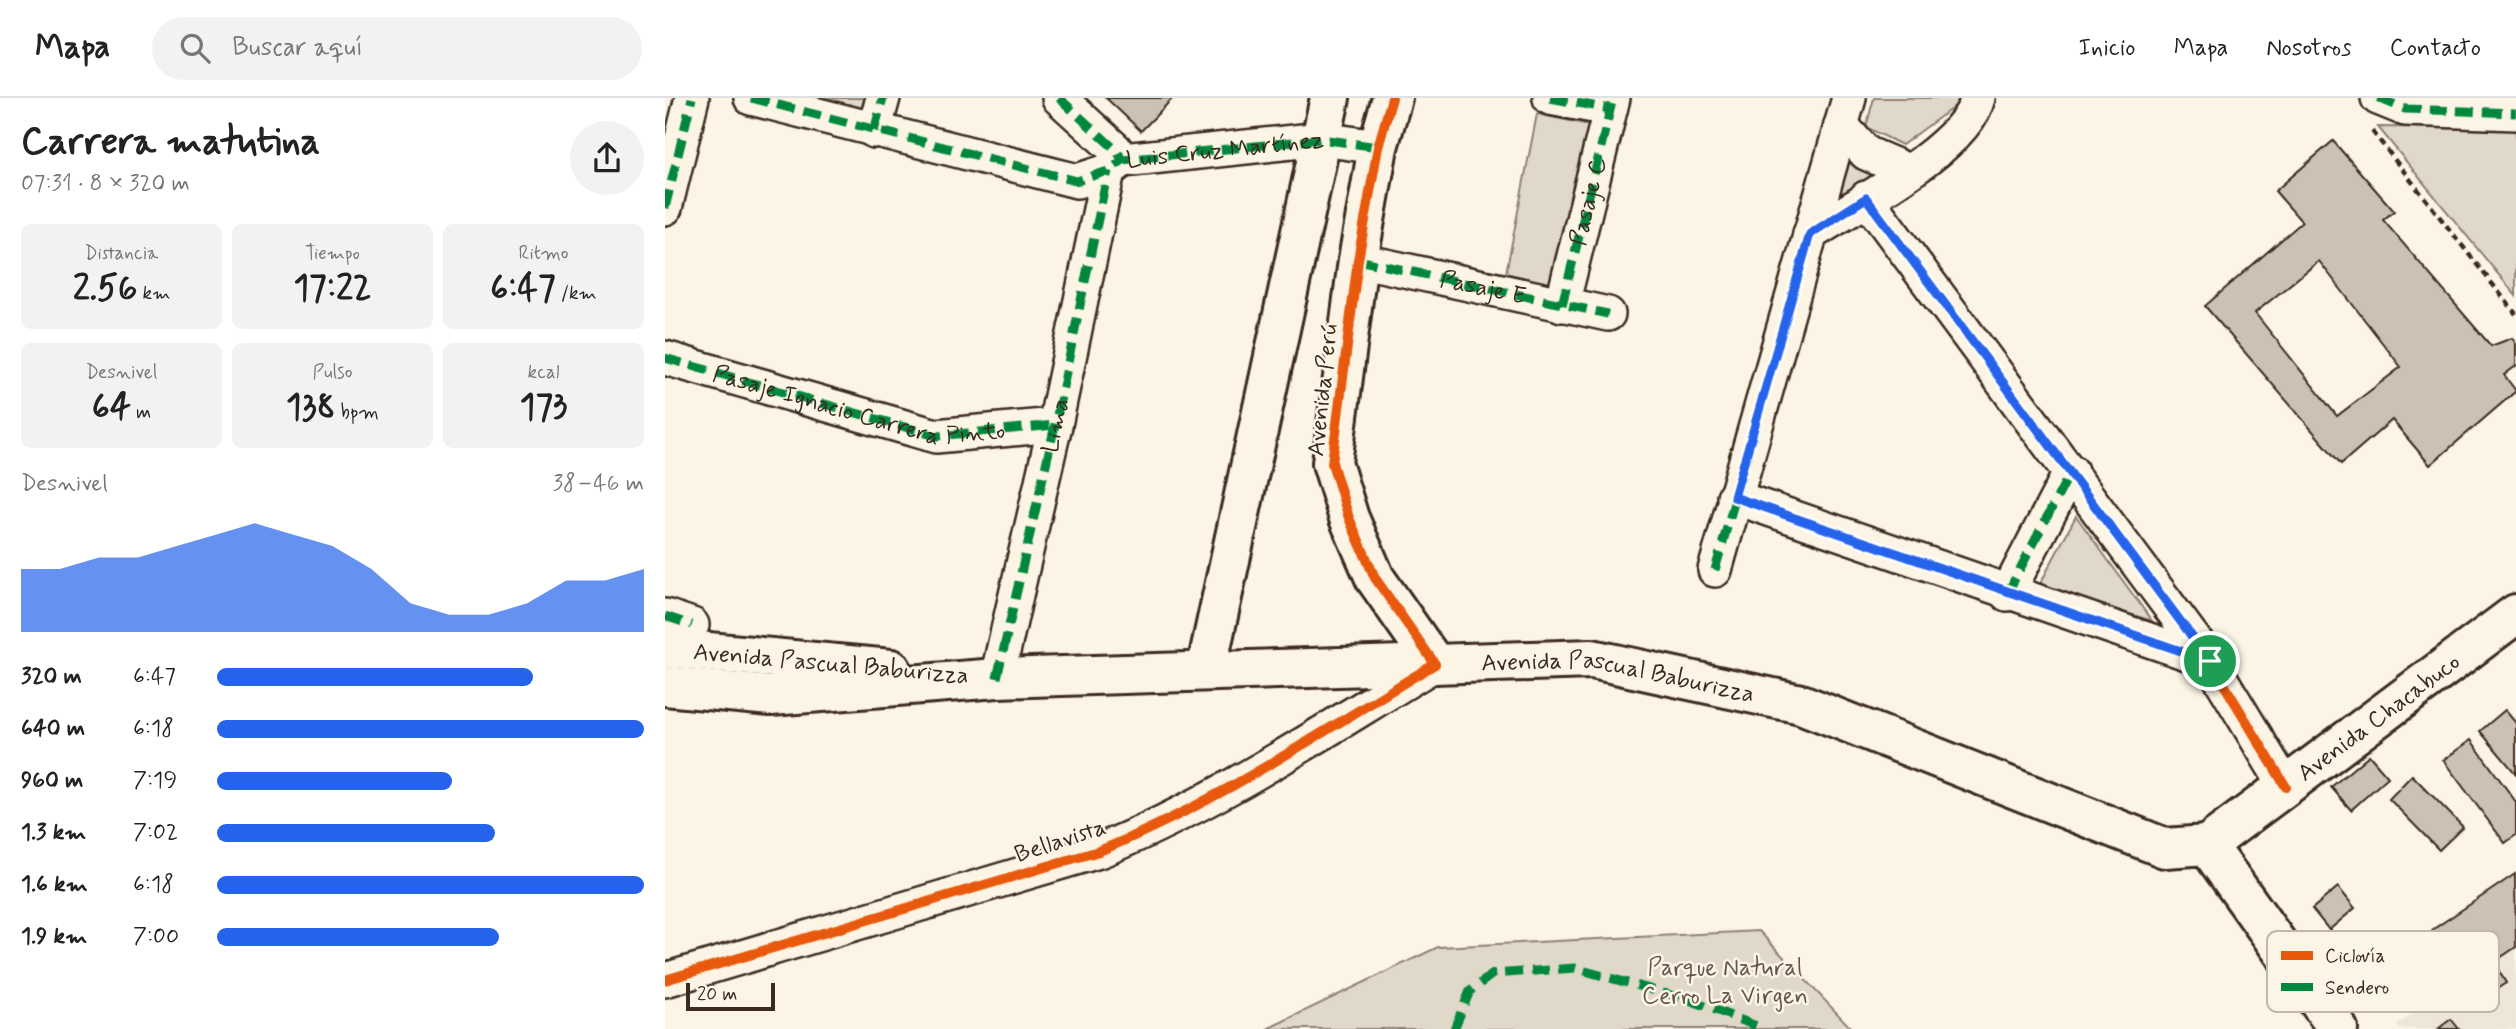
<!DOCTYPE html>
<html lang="es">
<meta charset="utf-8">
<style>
body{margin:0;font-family:Mynerve,sans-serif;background:#f2f2f2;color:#222;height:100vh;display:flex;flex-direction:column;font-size:26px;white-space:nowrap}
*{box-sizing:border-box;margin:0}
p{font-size:23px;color:#767676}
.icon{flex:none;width:38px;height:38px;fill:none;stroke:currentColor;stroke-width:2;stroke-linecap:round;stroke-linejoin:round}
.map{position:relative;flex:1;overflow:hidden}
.side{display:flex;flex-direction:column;background:#fff;width:665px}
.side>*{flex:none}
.scale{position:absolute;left:21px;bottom:18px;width:89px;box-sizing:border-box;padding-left:7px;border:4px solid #3b2a1e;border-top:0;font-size:19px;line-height:24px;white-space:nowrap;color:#3b2a1e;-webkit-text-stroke:5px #fcf5e5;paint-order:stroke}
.pin{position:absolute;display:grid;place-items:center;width:60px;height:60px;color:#fff;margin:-30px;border:4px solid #fff;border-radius:50%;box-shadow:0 2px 7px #0007}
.round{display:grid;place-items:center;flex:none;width:74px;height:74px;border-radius:37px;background:#f2f2f2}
.head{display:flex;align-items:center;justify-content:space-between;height:119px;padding:0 21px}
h1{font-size:38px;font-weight:700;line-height:52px}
.stats{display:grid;grid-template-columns:repeat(3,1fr);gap:10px;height:119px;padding:7px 21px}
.stats div{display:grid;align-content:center;border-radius:10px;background:#f2f2f2;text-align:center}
.stats b{font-size:35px;font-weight:700}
.stats small{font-size:19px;font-weight:400}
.stats p{font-size:19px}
.chart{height:196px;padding:14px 21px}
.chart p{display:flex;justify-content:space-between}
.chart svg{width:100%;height:126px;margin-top:7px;fill:#2563eb;opacity:.7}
ul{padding:0 21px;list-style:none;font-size:23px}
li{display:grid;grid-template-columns:112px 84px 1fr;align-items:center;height:52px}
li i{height:18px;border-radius:9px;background:#2563eb}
header{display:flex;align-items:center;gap:42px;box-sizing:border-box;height:98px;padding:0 35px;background:#fff;border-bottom:2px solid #e0e0e0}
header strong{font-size:33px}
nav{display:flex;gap:38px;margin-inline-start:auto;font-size:24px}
.search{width:490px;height:63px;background:#f2f2f2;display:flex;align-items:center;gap:18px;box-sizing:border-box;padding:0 24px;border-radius:38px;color:#767676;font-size:26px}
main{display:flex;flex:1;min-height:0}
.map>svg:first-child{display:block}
.built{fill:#eee6d6}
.green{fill:#e0d8c8;stroke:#8e8173;stroke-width:2}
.building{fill:#ccc2b3;stroke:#3b2a1e;stroke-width:2;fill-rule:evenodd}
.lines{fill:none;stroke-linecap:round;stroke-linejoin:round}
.street-casing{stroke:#3b2a1e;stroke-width:38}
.secondary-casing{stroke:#3b2a1e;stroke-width:44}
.path{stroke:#3b2a1e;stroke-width:4.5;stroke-dasharray:7 5;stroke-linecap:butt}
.street{stroke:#fcf5e5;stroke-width:33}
.secondary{stroke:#fcf5e5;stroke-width:38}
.quiet{stroke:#00873e;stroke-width:9;stroke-dasharray:18 9;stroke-linecap:butt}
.cycleway-casing{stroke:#fcf5e5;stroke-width:15}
.cycleway{stroke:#e8590c;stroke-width:10}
.route-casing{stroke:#fff;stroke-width:14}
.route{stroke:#2563eb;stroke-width:9}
.labels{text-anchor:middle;stroke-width:5;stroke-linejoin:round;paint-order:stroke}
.street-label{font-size:24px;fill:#3b2a1e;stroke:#fcf5e5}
.park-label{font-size:24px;fill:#645648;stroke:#fcf5e5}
.key{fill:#fcf5e5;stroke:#c2b8a9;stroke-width:2}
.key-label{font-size:19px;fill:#3b2a1e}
</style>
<header>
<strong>Mapa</strong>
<div class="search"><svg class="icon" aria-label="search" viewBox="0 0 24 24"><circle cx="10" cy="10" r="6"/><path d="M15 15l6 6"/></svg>Buscar aquí</div>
<nav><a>Inicio</a><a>Mapa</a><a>Nosotros</a><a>Contacto</a></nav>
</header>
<main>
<section class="side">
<div class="head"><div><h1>Carrera matutina</h1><p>07:31 · 8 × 320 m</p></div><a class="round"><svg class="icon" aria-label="share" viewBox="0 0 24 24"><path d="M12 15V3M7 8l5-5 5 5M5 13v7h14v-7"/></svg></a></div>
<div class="stats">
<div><p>Distancia</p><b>2.56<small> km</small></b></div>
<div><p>Tiempo</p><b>17:22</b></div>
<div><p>Ritmo</p><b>6:47<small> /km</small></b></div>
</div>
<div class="stats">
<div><p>Desnivel</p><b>64<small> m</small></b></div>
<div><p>Pulso</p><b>138<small> bpm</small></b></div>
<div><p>kcal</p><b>173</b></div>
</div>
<div class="chart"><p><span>Desnivel</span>38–46 m</p>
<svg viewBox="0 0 160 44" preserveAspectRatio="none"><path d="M0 44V22L10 22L20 18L30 18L40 14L50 10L60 6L70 10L80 14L90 22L100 34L110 38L120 38L130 34L140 26L150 26L160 22V44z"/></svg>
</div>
<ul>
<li><b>320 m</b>6:47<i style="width:74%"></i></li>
<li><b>640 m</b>6:18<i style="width:100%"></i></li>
<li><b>960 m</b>7:19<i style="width:55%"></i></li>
<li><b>1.3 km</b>7:02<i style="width:65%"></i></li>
<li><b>1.6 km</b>6:18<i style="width:100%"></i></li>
<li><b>1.9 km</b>7:00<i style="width:66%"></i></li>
</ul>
</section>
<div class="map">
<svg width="1851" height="931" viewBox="0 0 1851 931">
<rect width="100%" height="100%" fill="#fcf5e5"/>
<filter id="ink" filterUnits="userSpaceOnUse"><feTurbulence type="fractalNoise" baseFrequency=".0143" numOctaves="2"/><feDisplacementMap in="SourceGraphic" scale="14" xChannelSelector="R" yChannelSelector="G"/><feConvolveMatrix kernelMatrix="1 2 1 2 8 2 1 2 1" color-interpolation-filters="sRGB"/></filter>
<g filter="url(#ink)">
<!-- built -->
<path class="built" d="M1851,846V931H1735L1732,927Z"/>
<!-- green -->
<g class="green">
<path d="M143,0H203L199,14Z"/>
<path d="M1209,0H1295L1294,5L1237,47L1201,29Z"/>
<path d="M872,16L929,28L894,188L840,180Z"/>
<path d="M1713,29L1851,30V198Z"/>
<path d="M1186,60L1211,78L1171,102Z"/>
<path d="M1411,418L1487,523L1374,488Z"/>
<path d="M1094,833L1187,931H602L773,849Z"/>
</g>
<!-- building -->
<g class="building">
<path d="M441,0H508L476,33Z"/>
<path d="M1668,43L1729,113L1718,122L1826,248L1847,240L1851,246V268L1839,277L1851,293L1765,367L1727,322L1676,366L1540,208L1637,124L1610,93ZM1654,163L1736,269L1672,318L1590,215Z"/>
<path d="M1840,612L1851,625V676L1815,633Z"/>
<path d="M1806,642L1851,704V737L1840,745L1778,662Z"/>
<path d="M1704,657L1723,679L1686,712L1666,689Z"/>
<path d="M1747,677L1798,729L1774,752L1724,701Z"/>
<path d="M1850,776L1851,849L1801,883L1767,832Z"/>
<path d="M1673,789L1690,810L1664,832L1647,811Z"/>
<path d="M1832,870L1841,885L1802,910L1793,895Z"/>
<path d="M1721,873L1739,901L1719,914L1701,886Z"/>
<path d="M1786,921L1794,931H1773Z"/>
</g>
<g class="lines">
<defs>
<g id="street">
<path d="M86,0L412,83L443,73L458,62L656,41L713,49"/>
<path d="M394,0L450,51L458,62"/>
<path d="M885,0L945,11"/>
<path d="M1713,0L1740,11L1851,15"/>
<path d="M1176,27L1201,55L1243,73"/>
<path d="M209,33L218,0"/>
<path d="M1201,100L1545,563L1621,689"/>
<path d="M0,110L27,0"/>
<path d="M1145,136C1190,107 1300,51 1313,0"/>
<path id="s1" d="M693,162L943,216"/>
<path id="s2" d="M897,207L948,0"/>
<path d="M0,260L271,338L390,327"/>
<path d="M1069,399L1545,563"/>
<path d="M1050,472L1184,0"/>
<path d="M1342,496L1406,373"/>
<path d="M0,518L27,527"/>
<path d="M332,580L390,327L443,73"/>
<path d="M0,882L434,753C552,705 660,632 770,566"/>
</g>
<g id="secondary">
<path d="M727,0L713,49L693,162L667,365L684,420L710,480L770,566"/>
<path d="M0,550L226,571"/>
<path d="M541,573L665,0"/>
<path id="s3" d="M0,588L106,598L332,580L927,561L1136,606L1500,750L1542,747"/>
<path id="s4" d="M1542,747L1851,516"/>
<path d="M1542,747L1673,931"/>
</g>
</defs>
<!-- street casing -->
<use href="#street" class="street-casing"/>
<!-- secondary casing -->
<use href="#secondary" class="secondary-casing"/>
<!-- path -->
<path class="path" d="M1707,33L1851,216"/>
<!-- street -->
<use href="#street" class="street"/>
<!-- secondary -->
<use href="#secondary" class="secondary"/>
<!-- quiet -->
<g class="quiet">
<path id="s5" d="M86,0L412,83L443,73L458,62L656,41L713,49"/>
<path d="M394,0L450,51L458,62"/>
<path d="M885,0L945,11"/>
<path d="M1713,0L1740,11L1851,15"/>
<path d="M209,33L218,0"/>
<path d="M0,110L27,0"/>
<path d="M693,162L943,216"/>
<path d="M897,207L948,0"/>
<path id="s6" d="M0,260L271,338L390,327"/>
<path d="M1069,399L1542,562"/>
<path d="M1050,472L1145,136"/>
<path d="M1342,496L1406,373"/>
<path d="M0,518L27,527"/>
<path id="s7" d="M332,580L390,327L443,73"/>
<path d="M789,931L805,893L828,876L910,870L1030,904L1099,931"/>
</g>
<defs>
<g id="cycleway">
<path d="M1201,100L1545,563L1621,689"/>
<path d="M0,882L434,753C552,705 660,632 770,566L710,480L684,420L667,365L693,162L713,49L727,0"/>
</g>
</defs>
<!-- cycleway casing -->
<use href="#cycleway" class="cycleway-casing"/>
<!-- cycleway -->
<use href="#cycleway" class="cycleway"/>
</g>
</g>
<g class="lines" filter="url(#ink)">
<defs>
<path id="route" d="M1201,100L1545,563L1069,399L1145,136Z"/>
</defs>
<!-- route casing -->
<use href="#route" class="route-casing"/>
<!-- route -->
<use href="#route" class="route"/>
</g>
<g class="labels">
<!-- street labels -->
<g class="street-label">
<text dy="8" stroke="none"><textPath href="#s5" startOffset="490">Luis Cruz Martínez</textPath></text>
<text dy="8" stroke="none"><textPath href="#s2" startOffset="107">Pasaje C</textPath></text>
<text dy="8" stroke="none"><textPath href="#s1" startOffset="128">Pasaje E</textPath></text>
<text transform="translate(657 292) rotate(-84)" y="8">Avenida Perú</text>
<text dy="8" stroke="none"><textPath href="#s6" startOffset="201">Pasaje Ignacio Carrera Pinto</textPath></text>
<text dy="8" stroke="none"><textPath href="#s7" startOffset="259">Lima</textPath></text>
<text transform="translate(166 565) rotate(5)" y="8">Avenida Pascual Baburizza</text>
<text dy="8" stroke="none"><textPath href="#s3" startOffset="956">Avenida Pascual Baburizza</textPath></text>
<text dy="8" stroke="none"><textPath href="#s4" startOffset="214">Avenida Chacabuco</textPath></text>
<text transform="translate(395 742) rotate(-18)" y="8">Bellavista</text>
</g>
<!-- park labels -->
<g class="park-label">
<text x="1060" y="877">Parque Natural<tspan x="1060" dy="28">Cerro La Virgen</tspan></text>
</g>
</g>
<!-- legend -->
<rect x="1602" y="833" width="232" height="81" rx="10" class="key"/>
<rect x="1616" y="853" width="32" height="9" fill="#e8590c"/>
<rect x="1616" y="885" width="32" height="8" fill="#00873e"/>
<g class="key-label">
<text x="1660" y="864">Ciclovía</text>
<text x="1660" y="896">Sendero</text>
</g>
</svg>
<div class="scale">20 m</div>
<div class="pin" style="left:1545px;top:563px;background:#1e9e55"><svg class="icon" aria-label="arrive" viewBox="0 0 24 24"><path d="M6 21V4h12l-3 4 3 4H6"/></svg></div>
</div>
</main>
